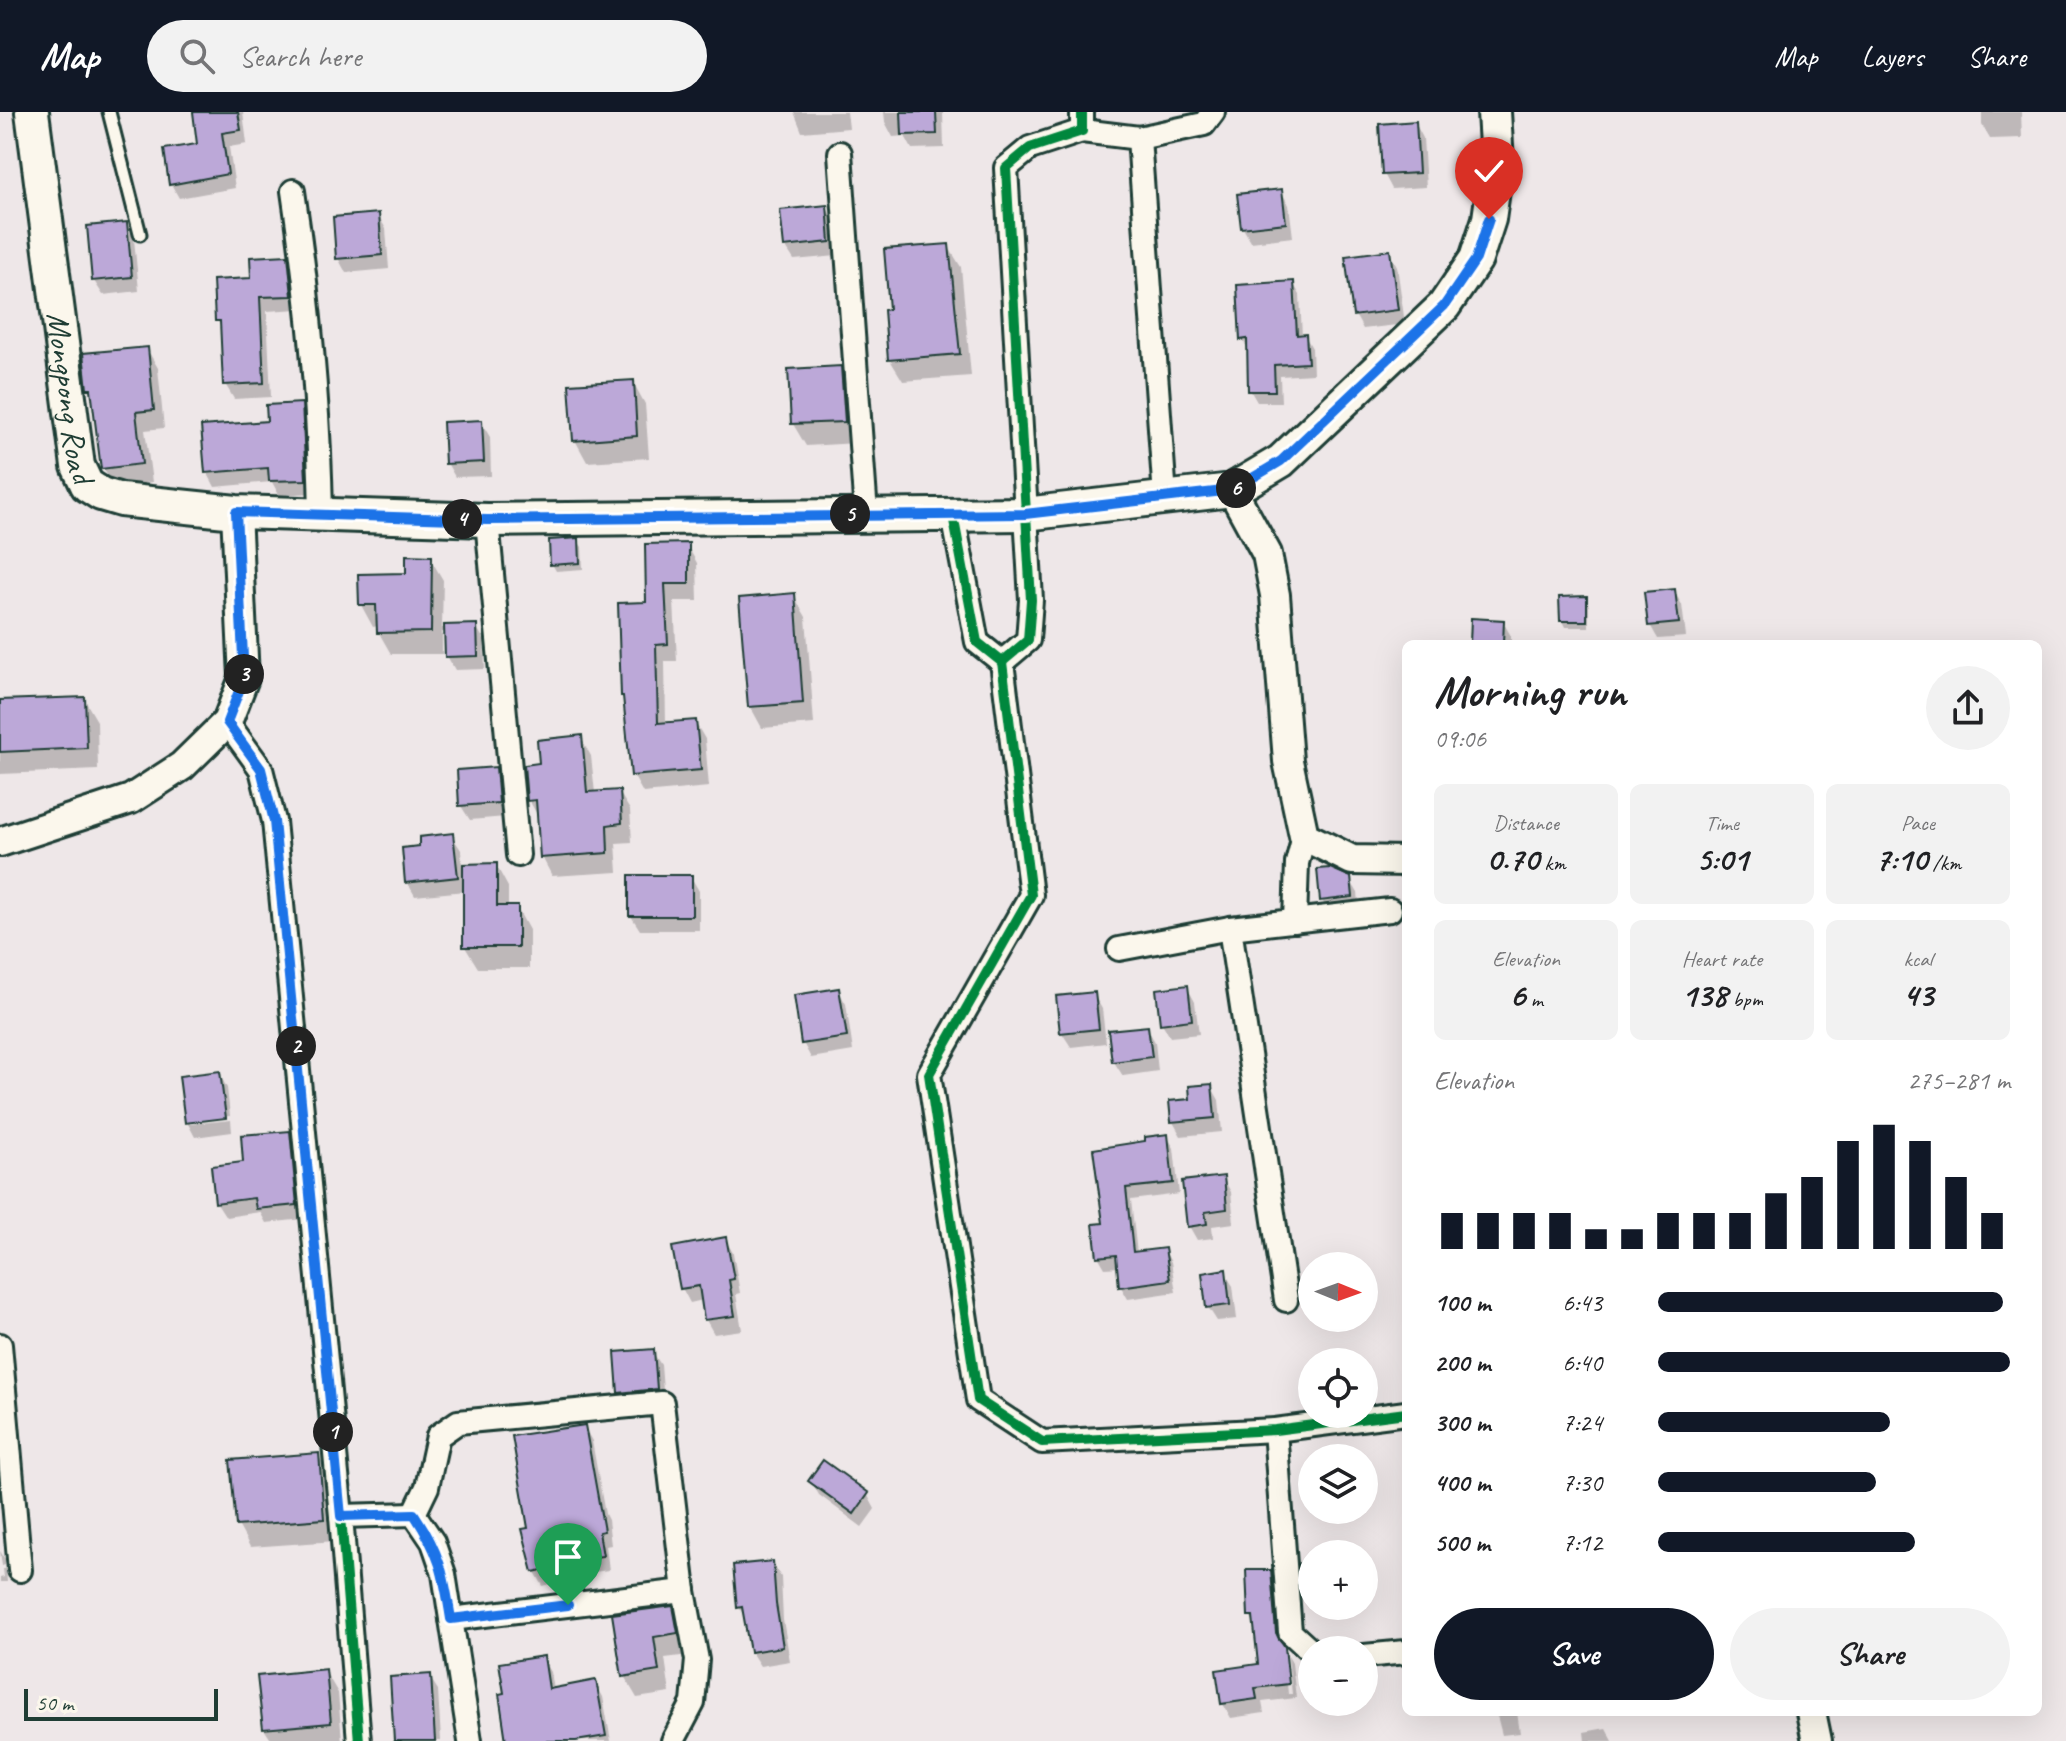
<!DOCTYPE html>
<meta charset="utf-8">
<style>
body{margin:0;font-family:Caveat,sans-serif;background:#f2f2f2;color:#202124;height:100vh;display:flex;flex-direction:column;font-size:30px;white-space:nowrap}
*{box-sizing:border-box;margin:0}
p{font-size:26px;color:#757577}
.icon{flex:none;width:44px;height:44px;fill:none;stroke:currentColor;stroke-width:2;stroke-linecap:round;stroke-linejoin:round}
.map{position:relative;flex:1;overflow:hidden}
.side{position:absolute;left:1402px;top:528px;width:640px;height:1076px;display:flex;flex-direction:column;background:#fff;border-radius:12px;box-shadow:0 8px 32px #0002}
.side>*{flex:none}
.needle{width:52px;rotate:91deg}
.controls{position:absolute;left:1298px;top:1140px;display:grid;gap:16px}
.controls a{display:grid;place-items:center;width:80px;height:80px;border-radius:50%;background:#fff;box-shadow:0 8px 32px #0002;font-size:40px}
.scale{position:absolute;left:24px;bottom:20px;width:194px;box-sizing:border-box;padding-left:8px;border:4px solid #1f3d34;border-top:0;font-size:22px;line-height:28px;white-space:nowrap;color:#1f3d34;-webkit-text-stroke:6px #fbf7ec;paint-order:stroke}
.pin{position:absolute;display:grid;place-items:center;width:68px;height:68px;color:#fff;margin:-82px -34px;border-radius:50% 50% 50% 0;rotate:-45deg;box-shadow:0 0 8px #0007}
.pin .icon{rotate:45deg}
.km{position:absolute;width:40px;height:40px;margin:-20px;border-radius:50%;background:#222;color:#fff;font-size:22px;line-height:40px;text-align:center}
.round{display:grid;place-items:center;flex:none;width:84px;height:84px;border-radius:42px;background:#f2f2f2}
.summary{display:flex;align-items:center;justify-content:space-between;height:136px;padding:0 32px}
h1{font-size:44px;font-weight:700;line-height:60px}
.stats{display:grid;grid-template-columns:repeat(3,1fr);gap:12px;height:136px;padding:8px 32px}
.stats div{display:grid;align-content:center;border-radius:12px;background:#f2f2f2;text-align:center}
.stats b{font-size:34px;font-weight:700}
.stats small{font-size:22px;font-weight:400}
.stats p{font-size:22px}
.chart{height:224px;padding:16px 32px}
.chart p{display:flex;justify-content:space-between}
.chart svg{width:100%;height:144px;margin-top:8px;stroke:#111827;stroke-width:6}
.primary-button{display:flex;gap:16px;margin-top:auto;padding:16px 32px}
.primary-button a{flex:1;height:92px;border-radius:48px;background:#111827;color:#fff;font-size:32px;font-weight:700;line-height:92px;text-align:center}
.primary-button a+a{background:#f2f2f2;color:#202124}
ul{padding:0 32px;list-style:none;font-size:26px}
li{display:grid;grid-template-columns:128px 96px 1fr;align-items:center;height:60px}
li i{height:20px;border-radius:10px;background:#111827}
header{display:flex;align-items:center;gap:48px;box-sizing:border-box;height:112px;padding:0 40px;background:#111827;color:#fff}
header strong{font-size:38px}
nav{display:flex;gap:44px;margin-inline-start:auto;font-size:28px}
.search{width:560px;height:72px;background:#f2f2f2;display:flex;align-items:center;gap:20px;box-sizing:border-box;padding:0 28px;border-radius:44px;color:#757577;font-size:30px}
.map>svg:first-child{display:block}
.shadow{fill:#0003}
.building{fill:#bca8d8;stroke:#1f3d34;stroke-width:2}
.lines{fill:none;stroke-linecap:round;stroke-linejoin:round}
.service-casing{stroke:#1f3d34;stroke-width:17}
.minor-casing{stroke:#1f3d34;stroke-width:28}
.tertiary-casing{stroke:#1f3d34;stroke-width:34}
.secondary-casing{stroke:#1f3d34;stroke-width:38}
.service{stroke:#fbf7ec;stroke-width:11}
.minor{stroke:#fbf7ec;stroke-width:22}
.tertiary{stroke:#fbf7ec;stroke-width:28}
.secondary{stroke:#fbf7ec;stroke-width:32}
.cycleway-casing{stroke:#fbf7ec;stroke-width:15}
.cycleway{stroke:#00873e;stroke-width:10}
.route-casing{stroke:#fff;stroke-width:16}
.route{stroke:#1a73e8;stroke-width:10}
.labels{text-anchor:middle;stroke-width:8;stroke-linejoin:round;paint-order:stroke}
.street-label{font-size:32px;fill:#1f3d34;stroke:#fbf7ec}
</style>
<header>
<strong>Map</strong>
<div class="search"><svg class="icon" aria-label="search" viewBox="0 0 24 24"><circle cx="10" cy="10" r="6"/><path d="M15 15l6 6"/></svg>Search here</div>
<nav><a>Map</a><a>Layers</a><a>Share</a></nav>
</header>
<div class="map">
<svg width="2066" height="1629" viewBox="0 0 2066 1629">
<rect width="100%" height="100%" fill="#eee7e8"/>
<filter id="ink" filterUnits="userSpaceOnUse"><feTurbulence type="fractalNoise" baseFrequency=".0125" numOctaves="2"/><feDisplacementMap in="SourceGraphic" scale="16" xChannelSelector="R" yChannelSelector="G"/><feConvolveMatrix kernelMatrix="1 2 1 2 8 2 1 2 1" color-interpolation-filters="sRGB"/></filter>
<g filter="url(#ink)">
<!-- shadow -->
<g class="shadow">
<path d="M195,0H243L247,32L229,35L235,76L179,86L171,72L199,33Z"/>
<path d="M794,0H847L849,16L802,20Z"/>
<path d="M884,0H943L944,36L912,37L905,24L893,25L885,10Z"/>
<path d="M1982,0H2021L2022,26L1990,27L1982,13Z"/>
<path d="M1415,11L1423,26L1426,75L1392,77L1384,62Z"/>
<path d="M1281,79L1289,93L1293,125L1251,130L1243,116Z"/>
<path d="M826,95L834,109L837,144L794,148L785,134Z"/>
<path d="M378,103L386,117L389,157L346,161L338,146Z"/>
<path d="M126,112L134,127L139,179L103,183L94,169L89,116Z"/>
<path d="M948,134L961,155L971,264L903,269L890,248Z"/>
<path d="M1389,140L1397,154L1405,212L1363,217L1355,203Z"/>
<path d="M287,145L295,160L299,197L267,199L271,285L234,287L225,272L223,218L217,208L253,168Z"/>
<path d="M1293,171L1300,183L1302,225L1305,224L1312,236L1313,262L1280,264L1281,290H1257L1250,278V240L1242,227Z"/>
<path d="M147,237L158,256L164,316L145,318L152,370L114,375L103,356L94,286L89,277Z"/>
<path d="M840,256L853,278L857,331L806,334L793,312Z"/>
<path d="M633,270L645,292L649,346L587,350L575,328Z"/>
<path d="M301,294L309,308L313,381L279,383L272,370L215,375L207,360L269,311Z"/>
<path d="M481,310L490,325L491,364L455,365L447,351Z"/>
<path d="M578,429L582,435L583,457L556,459L552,452Z"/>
<path d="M687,433L697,451L698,489H674L677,549H665L666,613L695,610L705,627L709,675L643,681L633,663L648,492Z"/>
<path d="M430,446L443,468L442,516L476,514L484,528L485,557L455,558L447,544L446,520H442V542H391L379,521L378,514L373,515L361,493Z"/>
<path d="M1674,479L1682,493L1686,525L1658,527L1650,513Z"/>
<path d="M794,484L806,505L814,612L762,616L750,594Z"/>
<path d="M1586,486L1589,493V515H1565L1562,509Z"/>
<path d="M1503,510L1511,524V532H1472Z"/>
<path d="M84,587L97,609L98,658L0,662V590Z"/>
<path d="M581,626L591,644L595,681L619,680L630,698L632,730L616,731L618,760L552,764L542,745L539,706L529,688L541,653Z"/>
<path d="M495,657L503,671L506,705L470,708L461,694L459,659Z"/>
<path d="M452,724L461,738L462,754L496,753L508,775V796H517L529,818V856H478L465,835V779L415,784L407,770Z"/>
<path d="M691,765L699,779V818H640L631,804Z"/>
<path d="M1349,766L1358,781L1360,799L1330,802L1322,788Z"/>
<path d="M1406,767V804L1401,768Z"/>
<path d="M1187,875L1195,890L1199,922L1170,925L1162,911Z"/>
<path d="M838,878L846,892L853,939L811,946L803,931Z"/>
<path d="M1094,883L1102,897L1106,931L1071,935L1062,921Z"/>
<path d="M1147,916L1155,930L1158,959L1123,964L1114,950Z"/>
<path d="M219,961L227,976L230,1004L190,1008V1012L231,1008L232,1020L195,1025L187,1010Z"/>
<path d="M1211,974L1219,988L1222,1020L1181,1024L1173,1010L1171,991L1193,988Z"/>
<path d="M289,1021L297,1036L304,1107L266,1111L260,1100L226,1105L217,1091L245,1051Z"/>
<path d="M1167,1024L1174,1036L1179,1082L1131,1088L1137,1142L1164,1138L1171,1150L1176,1180L1128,1187L1121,1175L1119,1155L1105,1156L1098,1144L1106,1113L1148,1031Z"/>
<path d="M1403,1064H1406V1093Z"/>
<path d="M1223,1066L1231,1080L1234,1111L1212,1114L1213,1126L1197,1128L1189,1114Z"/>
<path d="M725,1127L733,1141L740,1181L736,1182L742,1218L714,1222L706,1208L703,1188L690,1191L682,1176Z"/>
<path d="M1224,1160L1233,1174L1237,1207L1217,1209L1208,1195Z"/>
<path d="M652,1239L661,1253L664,1291L628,1295L619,1280Z"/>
<path d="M584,1315L592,1329L605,1402L608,1408L611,1433L606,1434L609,1458L562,1464L563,1469L543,1474L535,1460L525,1418L530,1417Z"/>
<path d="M318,1343L331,1365L336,1429L250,1435L238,1413Z"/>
<path d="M811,1369L867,1382L875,1397L862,1415L819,1383Z"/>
<path d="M0,1439L5,1447V1453L2,1454Z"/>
<path d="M772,1451L781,1465L783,1508L790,1549L760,1554L751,1540L746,1508L739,1495Z"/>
<path d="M3,1457H6L7,1470H0V1466L4,1465Z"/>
<path d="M1270,1460L1278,1474L1288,1582H1292L1288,1544L1292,1551L1296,1586L1262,1590L1264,1601L1231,1606L1223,1592L1261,1554L1256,1515L1250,1503Z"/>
<path d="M672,1497L684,1518L689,1543L665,1546L670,1581L637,1586L624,1564Z"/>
<path d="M543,1546L551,1560L554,1578L595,1570L603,1585L611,1629H508Z"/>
<path d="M325,1559L338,1581L342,1629H272L264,1617Z"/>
<path d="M429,1564L438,1578L441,1629H396Z"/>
<path d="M1496,1600H1517L1520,1621L1502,1623Z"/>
<path d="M1606,1616L1613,1629H1585L1584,1620Z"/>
</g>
<!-- building -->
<g class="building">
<path d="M193,0H238L241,18L222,21L228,62L169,73L164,37L197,32Z"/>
<path d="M901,0H936L937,22L902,23Z"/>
<path d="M1416,9L1419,61L1382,63L1379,12Z"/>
<path d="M1282,77L1286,111L1241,116L1237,82Z"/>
<path d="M827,93L830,130L784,135L780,98Z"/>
<path d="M379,101L382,143L336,147L333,105Z"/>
<path d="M127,110L132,165L92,169L87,114Z"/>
<path d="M949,132L960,242L888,248L884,198L889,197L884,137Z"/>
<path d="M1390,138L1398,198L1353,204L1345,144Z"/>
<path d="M288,143L292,184L260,185L264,271L223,273L220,209H215L213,168L251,166L250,145Z"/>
<path d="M1294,169L1297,223L1306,222L1308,251L1274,253L1275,279H1248L1247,227L1240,228L1237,173Z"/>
<path d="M148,235L154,298L136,300L142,352L101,357L91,277H87L83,241Z"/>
<path d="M841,254L845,310L791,312L788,257Z"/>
<path d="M634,268L637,324L573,329L569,272Z"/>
<path d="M302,291L306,368L269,369L268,356L205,361L201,314L267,309L266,293Z"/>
<path d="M482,308L484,350L445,352L443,310Z"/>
<path d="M579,426L580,451L550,453L549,428Z"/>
<path d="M689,431V472H665L668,532L656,533L658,611L696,608L701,658L631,664L623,584H621L618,491L646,490L645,432Z"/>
<path d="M406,443L432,444L431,520L377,521L376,493H359L358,462L406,461Z"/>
<path d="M1675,477L1679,511L1648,514L1644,480Z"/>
<path d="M795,481L803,591L748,595L739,486Z"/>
<path d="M1587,484V509H1560L1559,485Z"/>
<path d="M1471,506L1504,508L1503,532H1470Z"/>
<path d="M477,512L478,544L445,545L444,513Z"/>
<path d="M85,585L87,636L0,640V588Z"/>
<path d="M582,623L587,680L620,678L622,711L607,713L608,741L540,746L536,688L527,689L524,653L539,651L537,628Z"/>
<path d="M496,655L499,691L459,694L457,658Z"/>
<path d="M453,721L458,765L405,771L402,736L419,734V725Z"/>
<path d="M497,751V794H518V835H463V752Z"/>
<path d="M1330,756L1351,765L1353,785L1320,789L1317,757Z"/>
<rect x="629" y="763" width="63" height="41"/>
<path d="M1188,873L1192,908L1160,912L1156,877Z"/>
<path d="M839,876L847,925L801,932L794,883Z"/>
<path d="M1095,880L1099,917L1060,921L1056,884Z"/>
<path d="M1148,914L1152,945L1112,950L1108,918Z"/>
<path d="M220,959L226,1006L185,1011L179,964Z"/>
<path d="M1212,972L1215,1006L1171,1010L1169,989L1190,987L1189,974Z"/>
<path d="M290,1019L297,1093L256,1097L254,1086L215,1091L211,1054L243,1050L241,1023Z"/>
<path d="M1168,1022L1173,1071L1126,1076L1133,1140L1165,1136L1170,1168L1119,1175L1116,1143L1097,1145L1093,1112L1103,1111L1093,1037L1145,1029V1025Z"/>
<path d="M1224,1064L1227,1097L1205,1100L1207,1112L1187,1115L1182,1069Z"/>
<path d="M726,1125L734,1167L729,1168L735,1204L704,1208L699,1174L680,1177L672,1135Z"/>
<path d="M1226,1157L1230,1193L1206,1196L1202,1161Z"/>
<path d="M654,1237L657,1277L618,1281L615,1240Z"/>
<path d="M585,1313L604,1419L599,1420L603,1444L556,1450V1455L533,1460L522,1417L528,1416L512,1324Z"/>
<path d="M319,1341L324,1407L236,1414L230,1348Z"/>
<path d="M823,1348L869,1381L854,1402L808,1369Z"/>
<path d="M773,1449L776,1492L783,1535L750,1540L742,1495L737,1496L733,1453Z"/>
<path d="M1246,1458H1271L1276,1521L1285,1535L1289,1572L1255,1576L1257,1587L1221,1592L1216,1558L1258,1552L1253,1504H1248Z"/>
<path d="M673,1494L678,1521L654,1525L659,1559L622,1565L612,1502Z"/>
<path d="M544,1544L549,1577L596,1568L606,1624L576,1629H506L499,1582L504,1581L499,1551Z"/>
<path d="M326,1557L331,1611L263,1617L257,1564Z"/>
<path d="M431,1562L435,1629H394L390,1565Z"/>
</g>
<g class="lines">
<defs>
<path id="service" d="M109,0L140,122"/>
<g id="minor">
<path d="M1082,19L1139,26L1165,385"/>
<path d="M1139,26L1204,12L1213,0"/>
<path d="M840,41L866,402"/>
<path d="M293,79C309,187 319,293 321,401"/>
<path d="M953,403L977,530L1002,550L1028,528L1031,488L1006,56L1030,36L1082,19V0"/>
<path d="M487,408L518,743"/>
<path d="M1002,550L1031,783L929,962L978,1288L1042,1330L1275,1318L1406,1301"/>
<path d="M227,610L261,657L274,709L341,1404L359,1629"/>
<path d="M1295,809L1297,751L1304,724"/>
<path d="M1230,816L1286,1188"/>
<path d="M1119,837L1230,816L1390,798"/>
<path d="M0,1233L20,1458"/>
<path d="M1275,1318L1290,1520L1312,1540"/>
<path d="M414,1402L427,1375L438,1324L458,1310L662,1291L684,1479L697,1548L693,1591L673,1629"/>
<path d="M341,1404L414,1402L433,1430L444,1462L470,1629"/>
<path d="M451,1507L684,1479"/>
<path d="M1364,1544L1406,1540"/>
</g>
<g id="tertiary">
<path d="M1232,378L1267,442L1275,483L1288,649L1304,724L1352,748L1406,749"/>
<path d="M0,730L131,687L182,654L227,610L244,566L236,400"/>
<path d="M1811,1600L1817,1629"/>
</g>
<g id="secondary">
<path id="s1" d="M32,0L78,354L87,373L101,382L121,388L236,400L487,408L1025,402L1232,378L1281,349L1444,194L1476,147L1489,107L1497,50L1494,0"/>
</g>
</defs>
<!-- service casing -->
<use href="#service" class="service-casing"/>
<!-- minor casing -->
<use href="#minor" class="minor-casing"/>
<!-- tertiary casing -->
<use href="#tertiary" class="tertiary-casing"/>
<!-- secondary casing -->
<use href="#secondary" class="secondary-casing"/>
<!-- service -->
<use href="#service" class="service"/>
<!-- minor -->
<use href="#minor" class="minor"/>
<!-- tertiary -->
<use href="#tertiary" class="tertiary"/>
<!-- secondary -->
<use href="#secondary" class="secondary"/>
<defs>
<g id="cycleway">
<path d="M953,403L977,530L1002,550L1028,528L1031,488L1006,56L1030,36L1082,19V0"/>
<path d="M1002,550L1031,783L929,962L978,1288L1042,1330L1275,1318L1406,1301"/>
<path d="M227,610L261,657L274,709L341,1404L359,1629"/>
</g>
</defs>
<!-- cycleway casing -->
<use href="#cycleway" class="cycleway-casing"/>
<!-- cycleway -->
<use href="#cycleway" class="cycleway"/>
</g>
</g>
<g class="lines" filter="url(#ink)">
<defs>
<path id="route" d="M568,1493L451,1507C444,1462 440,1441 414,1402L341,1404L274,709L261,657L227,610L244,566L236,400L487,408L1025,402L1232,378L1281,349L1444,194L1476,147L1489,107"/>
</defs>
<!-- route casing -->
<use href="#route" class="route-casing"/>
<!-- route -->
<use href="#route" class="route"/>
</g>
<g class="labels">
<!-- street labels -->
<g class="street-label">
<text dy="11" stroke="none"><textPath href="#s1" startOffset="288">Mongpong Road</textPath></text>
</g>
</g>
</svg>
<div class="controls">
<a><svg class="needle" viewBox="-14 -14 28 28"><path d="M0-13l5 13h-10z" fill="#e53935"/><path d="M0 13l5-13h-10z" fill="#757577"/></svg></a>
<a><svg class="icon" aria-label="locate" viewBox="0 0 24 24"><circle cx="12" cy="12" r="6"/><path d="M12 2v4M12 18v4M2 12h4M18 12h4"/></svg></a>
<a><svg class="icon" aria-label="layers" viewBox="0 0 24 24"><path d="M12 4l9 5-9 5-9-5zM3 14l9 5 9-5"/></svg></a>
<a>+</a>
<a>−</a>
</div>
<div class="scale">50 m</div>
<div class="pin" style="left:568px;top:1493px;background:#1e9e55"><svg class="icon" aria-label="arrive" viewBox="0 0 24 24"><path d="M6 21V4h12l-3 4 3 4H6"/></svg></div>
<div class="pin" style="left:1489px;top:107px;background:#d93025"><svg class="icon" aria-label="check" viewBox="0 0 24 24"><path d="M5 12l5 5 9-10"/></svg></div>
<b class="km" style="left:333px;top:1320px">1</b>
<b class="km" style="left:296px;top:934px">2</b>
<b class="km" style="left:244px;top:562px">3</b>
<b class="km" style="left:462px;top:407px">4</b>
<b class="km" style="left:850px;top:402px">5</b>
<b class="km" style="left:1236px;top:376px">6</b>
<section class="side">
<div class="summary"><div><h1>Morning run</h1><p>09:06</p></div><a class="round"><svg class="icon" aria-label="share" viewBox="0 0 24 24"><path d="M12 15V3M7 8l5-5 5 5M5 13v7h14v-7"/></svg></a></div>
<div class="stats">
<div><p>Distance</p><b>0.70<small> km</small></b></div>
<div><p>Time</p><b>5:01</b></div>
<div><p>Pace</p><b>7:10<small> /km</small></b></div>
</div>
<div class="stats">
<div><p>Elevation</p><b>6<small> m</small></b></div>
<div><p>Heart rate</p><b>138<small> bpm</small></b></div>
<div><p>kcal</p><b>43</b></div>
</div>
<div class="chart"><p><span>Elevation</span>275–281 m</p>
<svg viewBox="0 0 160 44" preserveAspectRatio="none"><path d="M5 44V33M15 44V33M25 44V33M35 44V33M45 44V38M55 44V38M65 44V33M75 44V33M85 44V33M95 44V27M105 44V22M115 44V11M125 44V6M135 44V11M145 44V22M155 44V33"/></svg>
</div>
<ul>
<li><b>100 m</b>6:43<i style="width:98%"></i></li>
<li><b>200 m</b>6:40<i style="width:100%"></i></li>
<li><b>300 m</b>7:24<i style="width:66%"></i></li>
<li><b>400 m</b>7:30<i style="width:62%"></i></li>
<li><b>500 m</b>7:12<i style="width:73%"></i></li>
</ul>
<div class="primary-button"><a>Save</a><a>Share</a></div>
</section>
</div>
